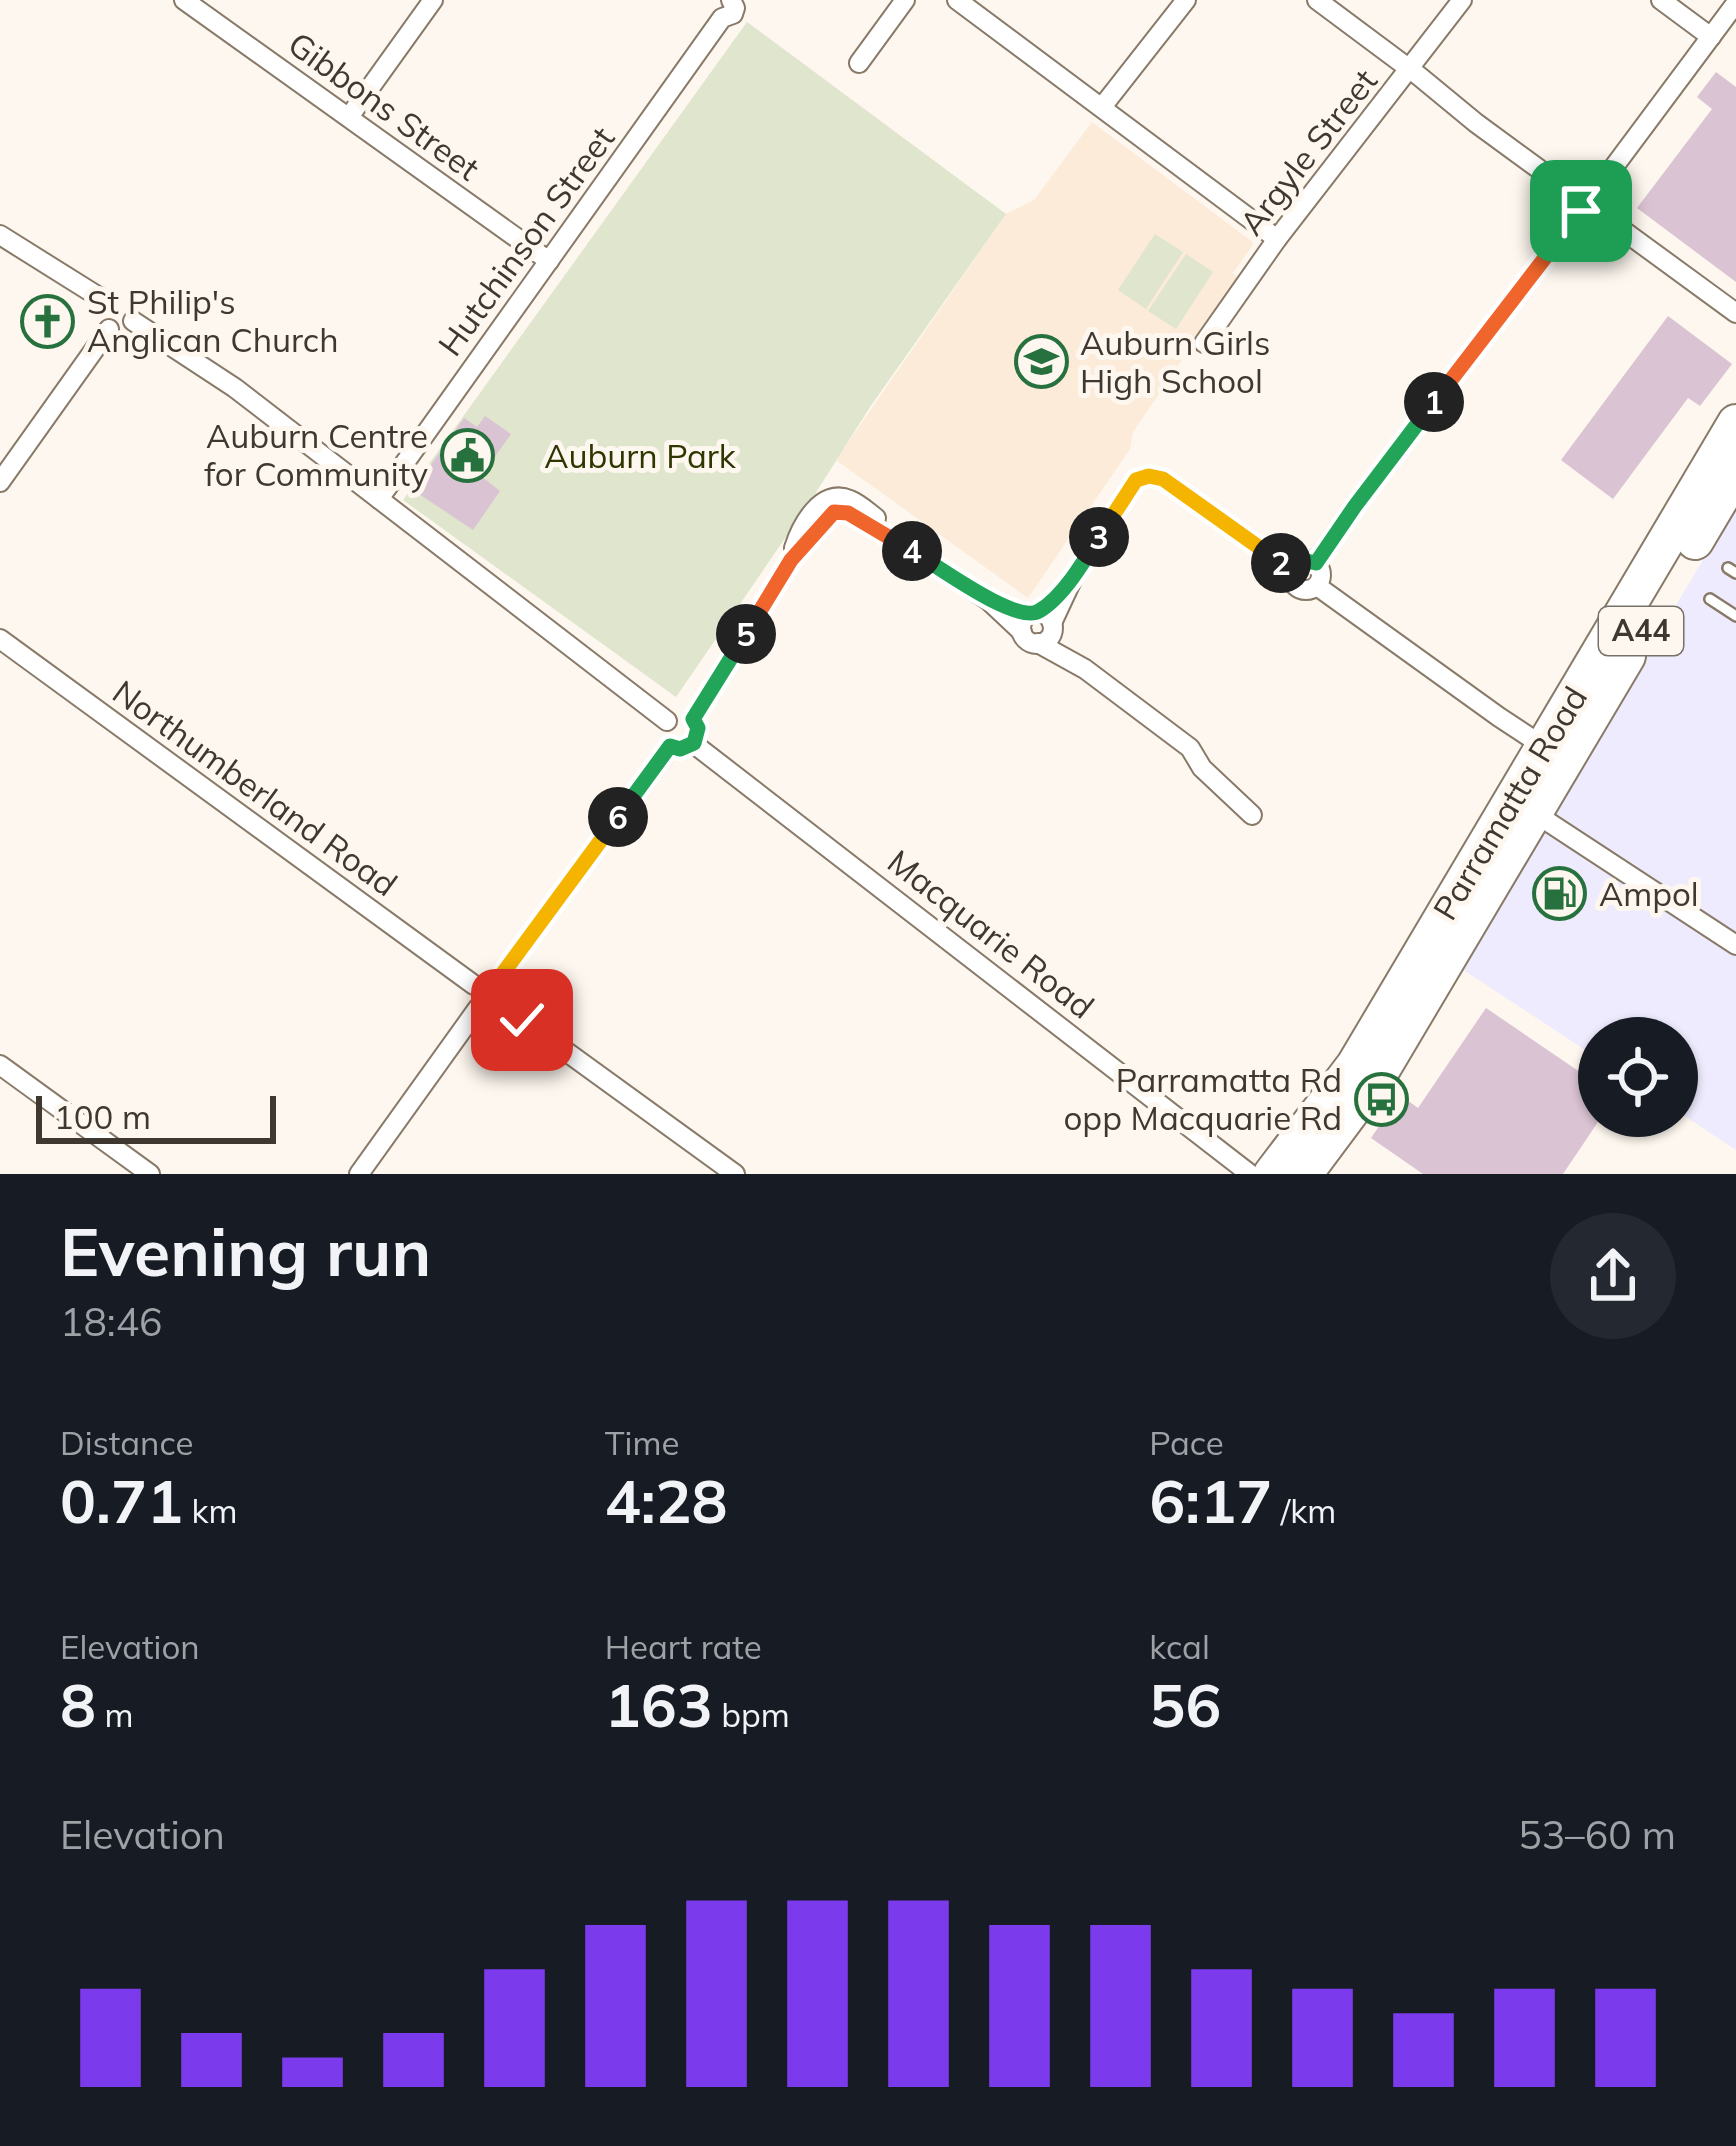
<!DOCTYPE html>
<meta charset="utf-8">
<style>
body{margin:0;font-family:Mulish,sans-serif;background:#242831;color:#f1f3f6;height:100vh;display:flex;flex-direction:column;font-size:45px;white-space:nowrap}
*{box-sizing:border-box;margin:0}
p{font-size:39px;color:#9ea1a6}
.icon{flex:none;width:66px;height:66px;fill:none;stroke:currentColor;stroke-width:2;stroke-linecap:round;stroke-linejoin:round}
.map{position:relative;height:1174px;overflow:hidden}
.side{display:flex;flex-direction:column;background:#171b24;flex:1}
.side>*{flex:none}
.buttons{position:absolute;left:1578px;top:1017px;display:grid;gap:24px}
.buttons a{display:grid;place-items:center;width:120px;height:120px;border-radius:50%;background:#171b24;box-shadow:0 3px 9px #0004;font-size:60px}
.scale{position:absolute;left:36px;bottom:30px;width:240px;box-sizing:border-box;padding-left:12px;border:6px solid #3f3831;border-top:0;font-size:33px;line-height:42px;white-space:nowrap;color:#3f3831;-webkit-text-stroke:9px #fdf7ef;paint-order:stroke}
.pin{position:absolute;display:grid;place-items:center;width:102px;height:102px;color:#fff;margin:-51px;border-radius:24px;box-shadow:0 6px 18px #0006}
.km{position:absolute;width:60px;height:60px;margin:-30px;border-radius:50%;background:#222;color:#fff;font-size:33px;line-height:60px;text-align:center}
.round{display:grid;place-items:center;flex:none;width:126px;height:126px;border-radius:63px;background:#242831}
.summary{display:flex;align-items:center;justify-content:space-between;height:204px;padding:0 60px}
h1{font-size:66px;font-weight:700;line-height:90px}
.figures{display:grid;grid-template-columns:repeat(3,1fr);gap:18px;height:204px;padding:12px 60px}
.figures div{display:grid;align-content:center}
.figures b{font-size:60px;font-weight:700}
.figures small{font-size:33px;font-weight:400}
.figures p{font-size:33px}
.chart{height:336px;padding:24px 60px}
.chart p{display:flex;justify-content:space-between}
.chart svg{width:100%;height:216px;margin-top:12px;stroke:#7c3aed;stroke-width:6}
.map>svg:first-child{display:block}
.industrial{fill:#edebfd}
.education{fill:#fbebd8}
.green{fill:#e0e5cd}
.building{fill:#dac3d2}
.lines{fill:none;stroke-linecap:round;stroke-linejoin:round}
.lane-casing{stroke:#897a68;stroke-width:14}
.street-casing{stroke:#897a68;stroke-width:22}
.highway-casing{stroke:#897a68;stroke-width:40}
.lane{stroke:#fff;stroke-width:9}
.street{stroke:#fff;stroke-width:18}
.highway{stroke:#fff;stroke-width:36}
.split-1-casing{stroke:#fff;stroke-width:24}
.split-2-casing{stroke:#fff;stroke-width:24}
.split-3-casing{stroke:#fff;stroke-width:24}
.split-4-casing{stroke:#fff;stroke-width:24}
.split-5-casing{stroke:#fff;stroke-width:24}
.split-6-casing{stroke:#fff;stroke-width:24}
.split-7-casing{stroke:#fff;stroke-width:24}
.split-1{stroke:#f0652b;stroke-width:15}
.split-2{stroke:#22a559;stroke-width:15}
.split-3{stroke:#f5b400;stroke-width:15}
.split-4{stroke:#22a559;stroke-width:15}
.split-5{stroke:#f0652b;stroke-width:15}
.split-6{stroke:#22a559;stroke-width:15}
.split-7{stroke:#f5b400;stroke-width:15}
.labels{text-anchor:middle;stroke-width:10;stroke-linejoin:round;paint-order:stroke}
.shield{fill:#fdf7ef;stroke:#78716a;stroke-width:3}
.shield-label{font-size:30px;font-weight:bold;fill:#3f3831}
.street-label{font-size:33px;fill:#3f3831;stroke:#fdf7ef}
.poi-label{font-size:33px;fill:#3f3831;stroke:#fdf7ef;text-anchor:start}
.park-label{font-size:33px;fill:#2f3600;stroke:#fdf7ef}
</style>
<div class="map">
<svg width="1736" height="1174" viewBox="0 0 1736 1174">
<rect width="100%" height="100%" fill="#fdf7ef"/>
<!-- industrial -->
<path class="industrial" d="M1736,505V1150L1677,1111V1038H1599V1059L1459,967Z"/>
<!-- education -->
<path class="education" d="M1092,122L1254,243L1233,273L1238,278L1133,432L1130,449L1028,598L836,460L1006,214L1034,200Z"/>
<!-- green -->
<g class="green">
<path d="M747,22L1006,214L870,407L810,502L676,697L403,500Z"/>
<path d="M1155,234L1183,252L1146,309L1118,290Z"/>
<path d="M1186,254L1213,272L1176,329L1148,311Z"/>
</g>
<!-- building -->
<g class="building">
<path d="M1716,72L1736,87V282L1637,208L1712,109L1697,97Z"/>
<path d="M1668,316L1732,364L1700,406L1688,398L1613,499L1561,460Z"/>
<path d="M485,416L511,434L481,476L500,491L473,530L413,490L464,418L477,427Z"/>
<path d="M1486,1008L1599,1085V1116H1602L1563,1174H1423L1371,1138L1400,1095L1418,1108Z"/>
</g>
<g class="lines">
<defs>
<g id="lane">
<path d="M1728,568L1736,573"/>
<path d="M1710,599L1736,616"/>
</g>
<g id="street">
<path d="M184,0L549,261"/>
<path d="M957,0L1277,239"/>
<path d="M1317,0L1419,76L1476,123L1736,313"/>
<path d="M1661,0L1711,37"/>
<path d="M859,63L905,0"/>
<path d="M1102,107L1186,0"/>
<path d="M349,117L433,0"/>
<path d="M0,235L107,302"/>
<path d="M133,321L235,388L667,721"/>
<path d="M1204,343L1277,239L1462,0"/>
<path d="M0,482L109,329"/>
<path d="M379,499L722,18L733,14L735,8L731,0"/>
<path d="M794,548C801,526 821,487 850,500C860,504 868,512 876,518"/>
<circle cx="1306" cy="575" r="15"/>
<path d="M1315,563L1355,505L1581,211L1736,3"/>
<path d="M1317,586L1499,717L1543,746"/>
<circle cx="1037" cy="628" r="16"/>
<path d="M1052,623L1073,578L1130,488C1139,476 1149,475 1163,479L1292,570"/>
<path d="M0,639L474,985"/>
<path d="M1038,643L1085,669L1190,748L1202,768L1252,815"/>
<path d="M693,719L791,560L834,511L848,513L915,552L988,600L1022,632"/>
<path d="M694,744L1250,1174"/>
<path d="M1530,810L1736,945"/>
<path d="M498,980L671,746"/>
<path d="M502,1005L735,1174"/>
<path d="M0,1065L150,1174"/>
<path d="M359,1174L478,1008"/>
</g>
<g id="highway">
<path d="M1695,541L1736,472"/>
<path d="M1272,1174L1355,1065L1736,423"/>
<path d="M1304,1174L1380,1072L1627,656"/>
</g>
</defs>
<!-- lane casing -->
<use href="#lane" class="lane-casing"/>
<!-- street casing -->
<use href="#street" class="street-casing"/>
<!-- highway casing -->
<use href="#highway" class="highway-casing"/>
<!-- lane -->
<use href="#lane" class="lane"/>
<!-- street -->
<use href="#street" class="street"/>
<!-- highway -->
<use href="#highway" class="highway"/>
</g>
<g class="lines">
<defs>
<path id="split-1" d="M1434,402L1581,211"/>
<path id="split-2" d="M1281,563L1292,570L1302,560L1316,563L1355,506L1434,402"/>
<path id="split-3" d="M1099,537L1136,480L1149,476L1163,479L1281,563"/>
<path id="split-4" d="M912,551C935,564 1016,625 1039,611C1063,597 1085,560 1099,537"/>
<path id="split-5" d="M746,634L791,560L834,512L848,513L912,551"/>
<path id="split-6" d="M618,817L670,746L680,749L694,743L698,728L693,719L746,634"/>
<path id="split-7" d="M522,1020L502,1005L505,989L498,980L618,817"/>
</defs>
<!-- split-1 casing -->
<use href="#split-1" class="split-1-casing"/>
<!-- split-2 casing -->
<use href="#split-2" class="split-2-casing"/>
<!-- split-3 casing -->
<use href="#split-3" class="split-3-casing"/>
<!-- split-4 casing -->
<use href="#split-4" class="split-4-casing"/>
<!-- split-5 casing -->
<use href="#split-5" class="split-5-casing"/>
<!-- split-6 casing -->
<use href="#split-6" class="split-6-casing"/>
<!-- split-7 casing -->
<use href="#split-7" class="split-7-casing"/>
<!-- split-1 -->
<use href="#split-1" class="split-1"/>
<!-- split-2 -->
<use href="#split-2" class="split-2"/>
<!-- split-3 -->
<use href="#split-3" class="split-3"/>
<!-- split-4 -->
<use href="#split-4" class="split-4"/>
<!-- split-5 -->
<use href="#split-5" class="split-5"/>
<!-- split-6 -->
<use href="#split-6" class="split-6"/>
<!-- split-7 -->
<use href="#split-7" class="split-7"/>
</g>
<!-- icons -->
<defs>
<symbol id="church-ring" viewBox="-11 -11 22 22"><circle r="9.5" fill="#fdf7ef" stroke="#27713e" stroke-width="1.5"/><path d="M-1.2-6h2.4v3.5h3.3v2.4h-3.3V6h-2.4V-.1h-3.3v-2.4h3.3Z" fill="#27713e"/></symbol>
<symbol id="school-ring" viewBox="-11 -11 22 22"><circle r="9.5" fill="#fdf7ef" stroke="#27713e" stroke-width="1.5"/><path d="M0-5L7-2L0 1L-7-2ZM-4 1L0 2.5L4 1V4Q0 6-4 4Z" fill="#27713e"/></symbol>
<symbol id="civic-ring" viewBox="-11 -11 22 22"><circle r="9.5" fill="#fdf7ef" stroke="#27713e" stroke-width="1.5"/><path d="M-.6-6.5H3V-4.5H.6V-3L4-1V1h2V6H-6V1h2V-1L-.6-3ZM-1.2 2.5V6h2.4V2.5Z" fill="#27713e"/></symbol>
<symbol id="fuel-ring" viewBox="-11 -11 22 22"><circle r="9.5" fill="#fdf7ef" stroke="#27713e" stroke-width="1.5"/><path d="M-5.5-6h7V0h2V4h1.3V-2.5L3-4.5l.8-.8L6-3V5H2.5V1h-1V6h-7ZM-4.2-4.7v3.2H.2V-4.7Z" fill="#27713e"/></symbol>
<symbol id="bus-ring" viewBox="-11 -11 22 22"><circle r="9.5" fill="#fdf7ef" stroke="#27713e" stroke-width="1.5"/><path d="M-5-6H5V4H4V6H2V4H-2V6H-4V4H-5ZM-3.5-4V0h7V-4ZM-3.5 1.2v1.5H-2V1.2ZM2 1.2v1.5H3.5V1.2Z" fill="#27713e"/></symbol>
</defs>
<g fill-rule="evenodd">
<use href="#church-ring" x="18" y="292" width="59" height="59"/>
<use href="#school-ring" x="1012" y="332" width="59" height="59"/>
<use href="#civic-ring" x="438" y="426" width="59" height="59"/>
<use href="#fuel-ring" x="1530" y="864" width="59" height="59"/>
<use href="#bus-ring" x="1352" y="1070" width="59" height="59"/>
</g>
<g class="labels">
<!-- shield labels -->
<rect class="shield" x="1599" y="607" width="84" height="48" rx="9"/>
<g class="shield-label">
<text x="1641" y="641">A44</text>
</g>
<!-- street labels -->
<g class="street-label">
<text transform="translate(384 106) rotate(36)" y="12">Gibbons Street</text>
<text transform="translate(1308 152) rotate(-52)" y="12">Argyle Street</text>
<text transform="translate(526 241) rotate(-54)" y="12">Hutchinson Street</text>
<text transform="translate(255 788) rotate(36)" y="12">Northumberland Road</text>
<text transform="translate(1510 803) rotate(-59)" y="12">Parramatta Road</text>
<text transform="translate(991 934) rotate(38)" y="12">Macquarie Road</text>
</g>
<!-- poi labels -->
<g class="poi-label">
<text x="87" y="314">St Philip's<tspan x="87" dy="38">Anglican Church</tspan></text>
<text x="1080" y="355">Auburn Girls<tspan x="1080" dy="38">High School</tspan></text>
<text x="428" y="448" text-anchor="end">Auburn Centre<tspan x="428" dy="38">for Community</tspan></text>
<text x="1599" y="906">Ampol</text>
<text x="1342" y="1092" text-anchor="end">Parramatta Rd<tspan x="1342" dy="38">opp Macquarie Rd</tspan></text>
</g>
<!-- park labels -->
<g class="park-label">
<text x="640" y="468">Auburn Park</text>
</g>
</g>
</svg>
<div class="buttons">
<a><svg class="icon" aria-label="locate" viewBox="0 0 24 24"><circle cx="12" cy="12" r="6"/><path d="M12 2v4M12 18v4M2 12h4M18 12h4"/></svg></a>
</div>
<div class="scale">100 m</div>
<div class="pin" style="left:1581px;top:211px;background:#1e9e55"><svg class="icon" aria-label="arrive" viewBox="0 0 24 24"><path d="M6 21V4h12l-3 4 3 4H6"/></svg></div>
<div class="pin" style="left:522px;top:1020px;background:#d93025"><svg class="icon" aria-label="check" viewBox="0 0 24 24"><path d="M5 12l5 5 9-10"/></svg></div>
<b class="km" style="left:1434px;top:402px">1</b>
<b class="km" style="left:1281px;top:563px">2</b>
<b class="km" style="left:1099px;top:537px">3</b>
<b class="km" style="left:912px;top:551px">4</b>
<b class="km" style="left:746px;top:634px">5</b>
<b class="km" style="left:618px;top:817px">6</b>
</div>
<section class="side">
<div class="summary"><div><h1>Evening run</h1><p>18:46</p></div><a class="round"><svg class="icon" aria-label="share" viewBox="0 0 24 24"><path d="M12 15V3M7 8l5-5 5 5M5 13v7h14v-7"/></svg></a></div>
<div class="figures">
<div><p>Distance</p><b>0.71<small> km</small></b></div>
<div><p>Time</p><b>4:28</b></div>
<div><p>Pace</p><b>6:17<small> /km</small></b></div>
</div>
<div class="figures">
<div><p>Elevation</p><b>8<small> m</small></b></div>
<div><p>Heart rate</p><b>163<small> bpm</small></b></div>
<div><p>kcal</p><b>56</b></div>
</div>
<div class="chart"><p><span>Elevation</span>53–60 m</p>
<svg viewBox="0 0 160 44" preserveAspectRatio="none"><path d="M5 44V24M15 44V33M25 44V38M35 44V33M45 44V20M55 44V11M65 44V6M75 44V6M85 44V6M95 44V11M105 44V11M115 44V20M125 44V24M135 44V29M145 44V24M155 44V24"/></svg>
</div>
</section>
